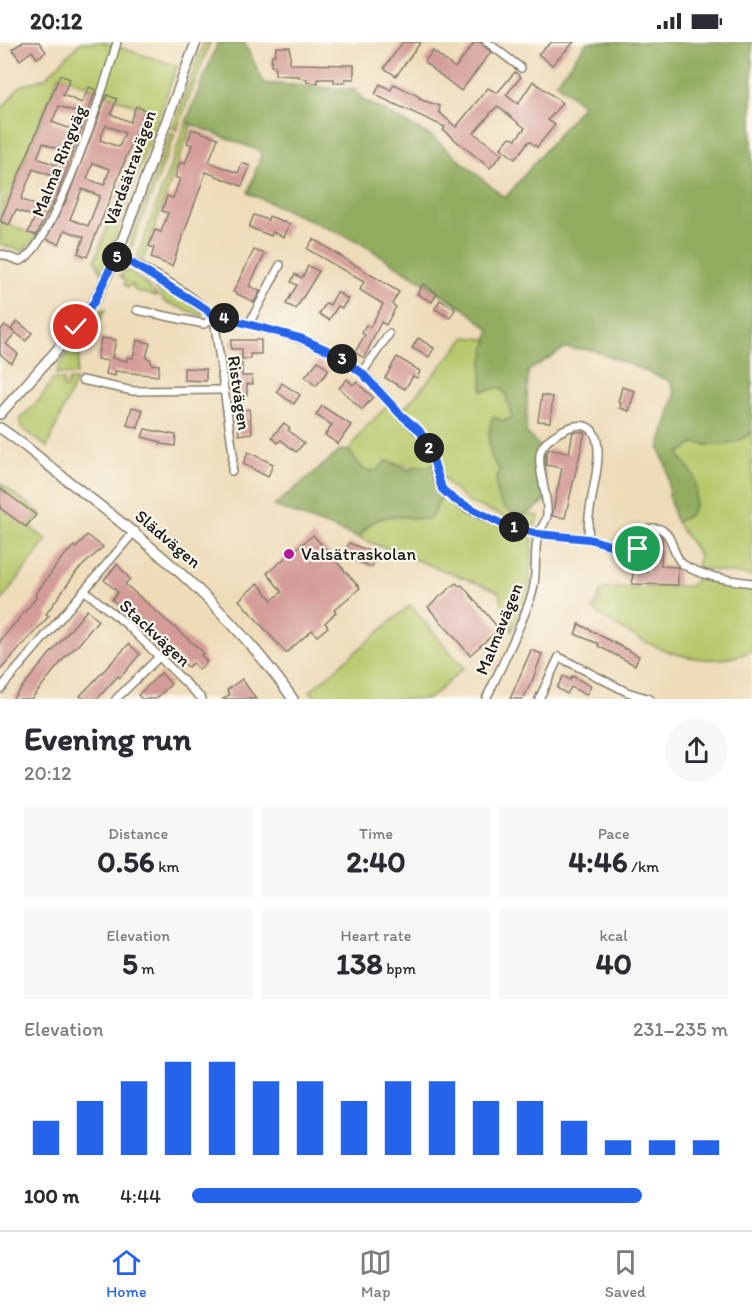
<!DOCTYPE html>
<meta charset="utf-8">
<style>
body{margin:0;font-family:Itim,sans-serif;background:#f7f7f7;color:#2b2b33;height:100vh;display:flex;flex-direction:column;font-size:22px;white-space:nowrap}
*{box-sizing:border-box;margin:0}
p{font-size:20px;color:#7c7c81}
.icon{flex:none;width:33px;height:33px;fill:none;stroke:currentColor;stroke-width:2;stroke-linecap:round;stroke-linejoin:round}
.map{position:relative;height:657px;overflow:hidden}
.side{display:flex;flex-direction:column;background:#fff;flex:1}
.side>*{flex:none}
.pin{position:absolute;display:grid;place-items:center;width:51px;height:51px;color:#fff;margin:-26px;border:3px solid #fff;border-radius:50%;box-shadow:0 2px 6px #0007}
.km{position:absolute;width:30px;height:30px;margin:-15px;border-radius:50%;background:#222;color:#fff;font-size:16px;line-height:30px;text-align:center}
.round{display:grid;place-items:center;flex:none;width:63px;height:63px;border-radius:32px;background:#f7f7f7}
.head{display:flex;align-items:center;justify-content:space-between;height:102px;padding:0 24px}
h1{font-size:33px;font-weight:700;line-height:45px}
.metrics{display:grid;grid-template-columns:repeat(3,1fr);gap:9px;height:102px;padding:6px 24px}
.metrics div{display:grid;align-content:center;border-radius:0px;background:#f7f7f7;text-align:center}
.metrics b{font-size:30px;font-weight:700}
.metrics small{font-size:16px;font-weight:400}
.metrics p{font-size:16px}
.chart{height:168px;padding:12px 24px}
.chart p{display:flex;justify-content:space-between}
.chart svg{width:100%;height:108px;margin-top:6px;stroke:#2563eb;stroke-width:6}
ul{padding:0 24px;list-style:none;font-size:20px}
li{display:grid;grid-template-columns:96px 72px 1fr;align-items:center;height:45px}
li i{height:15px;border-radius:8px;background:#2563eb}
.status{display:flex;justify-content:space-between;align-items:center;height:42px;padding:0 30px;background:#fff;direction:ltr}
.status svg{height:16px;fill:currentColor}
.dock{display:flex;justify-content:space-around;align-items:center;height:84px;border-top:2px solid #e1e1e2;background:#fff;font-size:16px;color:#7c7c81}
.dock a{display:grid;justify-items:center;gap:3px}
.dock .on{color:#2563eb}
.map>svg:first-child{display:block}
.green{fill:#b7c86b;stroke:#6a7244;stroke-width:1.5}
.forest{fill:#91ac5f;stroke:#56643e;stroke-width:1.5}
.building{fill:#d49c98;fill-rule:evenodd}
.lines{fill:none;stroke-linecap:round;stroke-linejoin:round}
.street-casing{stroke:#857c6a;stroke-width:10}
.secondary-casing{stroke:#857c6a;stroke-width:12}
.street{stroke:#fff;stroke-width:7}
.secondary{stroke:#fff;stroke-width:9}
.route-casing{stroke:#fff;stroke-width:12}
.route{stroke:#2563eb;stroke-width:8}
.poi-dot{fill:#b5179e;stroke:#fbf7ec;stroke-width:2}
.labels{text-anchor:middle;stroke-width:4.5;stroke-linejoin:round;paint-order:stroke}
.street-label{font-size:18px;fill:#1c1c1c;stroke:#fbf7ec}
.poi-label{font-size:18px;fill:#1c1c1c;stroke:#fbf7ec;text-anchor:start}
</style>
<div class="status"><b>20:12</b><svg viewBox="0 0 49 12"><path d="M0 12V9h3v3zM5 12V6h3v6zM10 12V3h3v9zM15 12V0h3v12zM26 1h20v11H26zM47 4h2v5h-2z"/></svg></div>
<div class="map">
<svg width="752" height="657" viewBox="0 0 752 657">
<rect width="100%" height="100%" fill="#fbf7ec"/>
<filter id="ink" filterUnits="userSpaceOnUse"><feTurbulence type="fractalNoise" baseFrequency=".0167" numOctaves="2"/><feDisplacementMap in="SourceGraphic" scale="12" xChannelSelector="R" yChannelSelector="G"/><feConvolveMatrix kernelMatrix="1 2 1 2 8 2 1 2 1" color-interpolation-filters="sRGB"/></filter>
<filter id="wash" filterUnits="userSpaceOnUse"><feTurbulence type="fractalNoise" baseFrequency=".008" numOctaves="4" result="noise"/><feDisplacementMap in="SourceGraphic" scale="24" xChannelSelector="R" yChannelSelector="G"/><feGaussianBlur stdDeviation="1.35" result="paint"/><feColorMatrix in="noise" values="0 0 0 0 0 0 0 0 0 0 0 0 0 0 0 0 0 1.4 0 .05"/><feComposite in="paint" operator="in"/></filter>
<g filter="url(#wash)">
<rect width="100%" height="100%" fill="#eedcb9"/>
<!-- green -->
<g class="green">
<path d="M81,0H103L177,24L102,231L95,218L150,70L59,33L0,179L38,194L22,209L0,202V69L20,44L45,36Z"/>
<path d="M204,0H210L177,88L172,86Z"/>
<path d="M185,83L191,84L142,220L137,216Z"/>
<path d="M170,91L175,92L131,206L130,199Z"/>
<path d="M125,229L133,231L159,255L136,249L131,242L128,245L124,243L126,239L120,234Z"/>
<path d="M143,232L202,269L204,275L163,259C162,245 144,244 143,232Z"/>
<path d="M106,267L79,315L76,333L56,332L63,317L101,268Z"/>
<path d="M466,295L494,298L482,349L498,346L505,350L513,376L502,379L501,428L516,471L539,474L534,486L468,460L448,442L435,423L413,425L386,419L377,429L364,428L349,409L361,390L391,360L402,369Z"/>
<path d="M53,337L64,338L63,345L66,346L69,338H76L47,405L21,385L20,377L41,356Z"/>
<path d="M752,390V534L697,526L699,513L676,480L689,473L692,431L682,420L679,411L695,401C716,405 734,405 752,390Z"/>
<path d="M0,441L40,471L30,485L47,498L0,561Z"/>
<path d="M441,455L476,476L533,496L529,546L512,589L498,549L359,496C376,466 399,475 429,477Z"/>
<path d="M696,536L752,546V609C696,633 638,600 593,568L602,547L691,544Z"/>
<path d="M410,563L464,626L429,657H317L310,649Z"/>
</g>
<!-- forest -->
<g class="forest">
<path d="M218,0H244L264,41L355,48L363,58L431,94L505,156L583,63L556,41L587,0H752V390C734,405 716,405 695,401L679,411C682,420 688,423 692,431C697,441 698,465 689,473C686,476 679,478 676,480L669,456L667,426L659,407L675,353L670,339L593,308L565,306L528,329L526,390L541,406L547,457C541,462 535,469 527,471C502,478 488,446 500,428C486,414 487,391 493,374L502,379L512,376L505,350L498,346L482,349V323L490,288L465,267L359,200L248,151L262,110L186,80Z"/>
<path d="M341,408L349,409L364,428L377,429L386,419L410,428L413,425L435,423C444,449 445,454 429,478C399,475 376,466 359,496L274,464Z"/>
</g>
<g id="blocks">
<!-- building -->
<g class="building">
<path d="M23,0H39L46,10L37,16L32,9L20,18L12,7Z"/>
<path d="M403,0H421L396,34L384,26Z"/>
<path d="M475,0H480L491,10L461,49L424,20L433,9L455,26Z"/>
<path d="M552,0H574L552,23L538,12Z"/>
<path d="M276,5H290V22L354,23V37H345V41H334V37H318V41L307,40V37L299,36V34L275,33V24H271L272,13H275Z"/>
<path d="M515,30L521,35L506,53L518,62L533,39L562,61L548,78L555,83L537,105L529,99L515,117L501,106L510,95L516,97L525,86L497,64L474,91L502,112L490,126L443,88L445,85L375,53L380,42L391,48L394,42L420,55L419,57L440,64L439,70L456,85L488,46L497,51Z"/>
<path d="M60,33L70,37L63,53L82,61L89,45L96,48L57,153L36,193L28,191L35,175L16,168L9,183L0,179ZM59,64L78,71L71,87L52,80ZM43,101L62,109L56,123L37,116ZM33,127L52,134L39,165L21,157Z"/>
<path d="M107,53L117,57L111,72L130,80L136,64L145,68L87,215L78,211L84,195L65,188L59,202L46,197L67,157ZM106,83L125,91L119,105L100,98ZM93,121L110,127L104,143L87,137ZM82,147L100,154L88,184L70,177Z"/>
<path d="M192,87L218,96L209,120L238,131L242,121L250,124L242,144L206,130L172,224L151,216L154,206L149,204L155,188L161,190L168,171L162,169L167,154L173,156L180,137L175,135L180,120L185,122L192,103L187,101Z"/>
<path d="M254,173L268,178L269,174L290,182L284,195L273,190L271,194L249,185Z"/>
<path d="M313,197L399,250L392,262L396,265L386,283L381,280L364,316L355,310L365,293L362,291L366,283L370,285L383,262L360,248L364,240L307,207Z"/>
<path d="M254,208L265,212L249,244L260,249L254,260L233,250Z"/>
<path d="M308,224L319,229L296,267L286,262L297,243L291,240L295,232L302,236Z"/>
<path d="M423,242L437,251L432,260L417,252Z"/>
<path d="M337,250L348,257L342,266L338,264L329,278L319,272L326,261L330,263Z"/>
<path d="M440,258L455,267L450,276L435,267Z"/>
<path d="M17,279L32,291L26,299L11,287Z"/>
<path d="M5,283L15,291L6,302L18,312L11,321L0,312V289Z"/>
<path d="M101,296L116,298L112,316L127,319V315L133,316L137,298L150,301L146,316L151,317V322L159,323L158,334L115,329V334L106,332L108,319L97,317Z"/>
<path d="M418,296L434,306L429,315L412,306Z"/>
<path d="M231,298H261V312H250V317H242V307H231Z"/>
<path d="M397,315L420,329L417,336L413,334L405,347L385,336Z"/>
<path d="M318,319L329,328L316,344L305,335Z"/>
<path d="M234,322H242V334H252L253,342H247V353H234Z"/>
<path d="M184,326L206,327V339L184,338Z"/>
<path d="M347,337L353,343L356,340L373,355L362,368L339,346Z"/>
<path d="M282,341L300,353L294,362L277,350Z"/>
<path d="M622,345L635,349L629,369L620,366L621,361L618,360Z"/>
<path d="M542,353L553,355L550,380L538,379Z"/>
<path d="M322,364L351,383L338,402L325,393L332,383L316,373Z"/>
<path d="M132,365L143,368L138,386L127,383Z"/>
<path d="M249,367L252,391L239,393L237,369Z"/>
<path d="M284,381L290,386L288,388L304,401L296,410L281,398L278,401L272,395Z"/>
<path d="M145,387L176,393L175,404L160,402L161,400L142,395Z"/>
<path d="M573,390H585L565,476L552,474L562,426L546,423V413L549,407L569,411Z"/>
<path d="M248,410L273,422L268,435L243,422Z"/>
<path d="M0,446L36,473L26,485L0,466Z"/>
<path d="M653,492L662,495L661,524L678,525V543L632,542L633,530H648L649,493Z"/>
<path d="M87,493L103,505L77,529L46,572L49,574L0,628V599L37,555L35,553L61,517L74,504L76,506Z"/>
<path d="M313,493L360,546L334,568L336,570L325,581L328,585L317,594L312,588L286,611L239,558L258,541L272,558L282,550L267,531Z"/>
<path d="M349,501L377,512L372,525L344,514Z"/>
<path d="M117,522L130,537L125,542L204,611L201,613L207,620L199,628L193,621L188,625L163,600L112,558L118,550L104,538Z"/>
<path d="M456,541L459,544L462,543L499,587L470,613L428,565Z"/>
<path d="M87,568L98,578L79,602L66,614L31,657H12Z"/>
<path d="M579,582L639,614L635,623L598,604L599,602L575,592Z"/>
<path d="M129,602L140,612L120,636L118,634L97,657H84L80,654Z"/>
<path d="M531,608L542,612L533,637L523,657H510Z"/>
<path d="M161,631L171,642L156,657H142L138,653Z"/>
<path d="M563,634L570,638L572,634L591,644L586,653L571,645L567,652L557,646Z"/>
<path d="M242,637L256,657H223L230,652L227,648Z"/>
</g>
</g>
</g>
<g filter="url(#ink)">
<use href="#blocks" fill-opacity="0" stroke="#857c6a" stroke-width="1.5"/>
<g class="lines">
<defs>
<g id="street">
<path d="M487,0L521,26"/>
<path d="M0,212L20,219C52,208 107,38 117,0"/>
<path d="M116,215C144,224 196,253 214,276H225C273,289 324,298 363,332C377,344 387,359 400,372C411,383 420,389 427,402C434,416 434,438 444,449C464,470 511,487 539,492C555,495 573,494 589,497C606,502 620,509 638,507C640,497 641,487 653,486C675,485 670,514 684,523C703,535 730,538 752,541"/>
<path d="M137,268L204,282L214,276L233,411L232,429"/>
<path d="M249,282L280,223"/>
<path d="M362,331L389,292"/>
<path d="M82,338L133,349L222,348"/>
<path d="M85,549L125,581L202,657"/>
<path d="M0,647L135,489"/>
<path d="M116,657L159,615"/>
<path d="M486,657C502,623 520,588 532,552C538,533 533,512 538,493C540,486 546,481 547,473C549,454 534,419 542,406C550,392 585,371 595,393C606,418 584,467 589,497"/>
<path d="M539,657L559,615L627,650L650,657"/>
</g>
<g id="secondary">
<path d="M0,372L57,308L94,260L116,215L196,0"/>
<path d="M0,386C25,402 48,424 72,442C157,507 231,569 293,657"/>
</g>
</defs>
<!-- street casing -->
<use href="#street" class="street-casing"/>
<!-- secondary casing -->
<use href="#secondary" class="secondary-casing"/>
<!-- street -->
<use href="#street" class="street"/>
<!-- secondary -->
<use href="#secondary" class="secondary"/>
</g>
</g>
<g class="lines" filter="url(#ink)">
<defs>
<path id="route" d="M76,285L94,260L116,214L128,219L206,267L214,276H225L300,296L334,311L362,331L400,372L419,388L429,404L442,447L453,457L504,483L538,492L589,497L627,508L638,507"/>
</defs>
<!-- route casing -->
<use href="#route" class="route-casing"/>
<!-- route -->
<use href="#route" class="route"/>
</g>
<!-- markers -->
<circle class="poi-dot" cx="289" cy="512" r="6"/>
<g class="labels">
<!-- street labels -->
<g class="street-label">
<text transform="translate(59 119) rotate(-68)" y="6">Malma Ringväg</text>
<text transform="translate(130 126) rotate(-70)" y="6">Vårdsätravägen</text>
<text transform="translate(239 351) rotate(82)" y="6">Ristvägen</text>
<text transform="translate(168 497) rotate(40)" y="6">Slädvägen</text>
<text transform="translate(499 587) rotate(-68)" y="6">Malmavägen</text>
<text transform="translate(155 591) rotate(43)" y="6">Stackvägen</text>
</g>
<!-- poi labels -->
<g class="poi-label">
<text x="301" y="518">Valsätraskolan</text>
</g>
</g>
</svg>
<div class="pin" style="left:638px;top:507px;background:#1e9e55"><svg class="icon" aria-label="arrive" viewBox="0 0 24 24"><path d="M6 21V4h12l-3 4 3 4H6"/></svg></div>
<div class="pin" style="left:76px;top:285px;background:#d93025"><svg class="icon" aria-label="check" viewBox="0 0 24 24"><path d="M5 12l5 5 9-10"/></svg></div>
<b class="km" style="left:514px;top:485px">1</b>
<b class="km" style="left:429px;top:406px">2</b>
<b class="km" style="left:342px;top:317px">3</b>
<b class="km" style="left:224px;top:276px">4</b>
<b class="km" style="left:117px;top:215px">5</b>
</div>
<section class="side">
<div class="head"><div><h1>Evening run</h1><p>20:12</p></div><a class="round"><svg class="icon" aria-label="share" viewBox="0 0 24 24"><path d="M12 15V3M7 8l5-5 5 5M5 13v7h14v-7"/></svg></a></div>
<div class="metrics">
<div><p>Distance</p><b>0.56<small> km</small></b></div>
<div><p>Time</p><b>2:40</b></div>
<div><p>Pace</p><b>4:46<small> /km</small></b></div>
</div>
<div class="metrics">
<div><p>Elevation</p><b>5<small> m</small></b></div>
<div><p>Heart rate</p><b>138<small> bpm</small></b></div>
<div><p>kcal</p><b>40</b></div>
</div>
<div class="chart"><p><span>Elevation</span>231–235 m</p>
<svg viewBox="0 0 160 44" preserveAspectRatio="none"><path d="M5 44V30M15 44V22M25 44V14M35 44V6M45 44V6M55 44V14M65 44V14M75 44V22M85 44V14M95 44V14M105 44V22M115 44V22M125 44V30M135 44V38M145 44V38M155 44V38"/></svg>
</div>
<ul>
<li><b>100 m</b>4:44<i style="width:84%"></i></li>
</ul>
</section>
<nav class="dock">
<a class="on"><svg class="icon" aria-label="home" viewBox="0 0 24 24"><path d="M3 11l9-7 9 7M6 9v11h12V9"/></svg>Home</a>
<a><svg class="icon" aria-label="map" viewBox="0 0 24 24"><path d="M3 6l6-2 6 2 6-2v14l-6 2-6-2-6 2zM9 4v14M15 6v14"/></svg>Map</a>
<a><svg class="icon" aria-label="saved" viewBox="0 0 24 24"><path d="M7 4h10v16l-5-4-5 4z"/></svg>Saved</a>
</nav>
